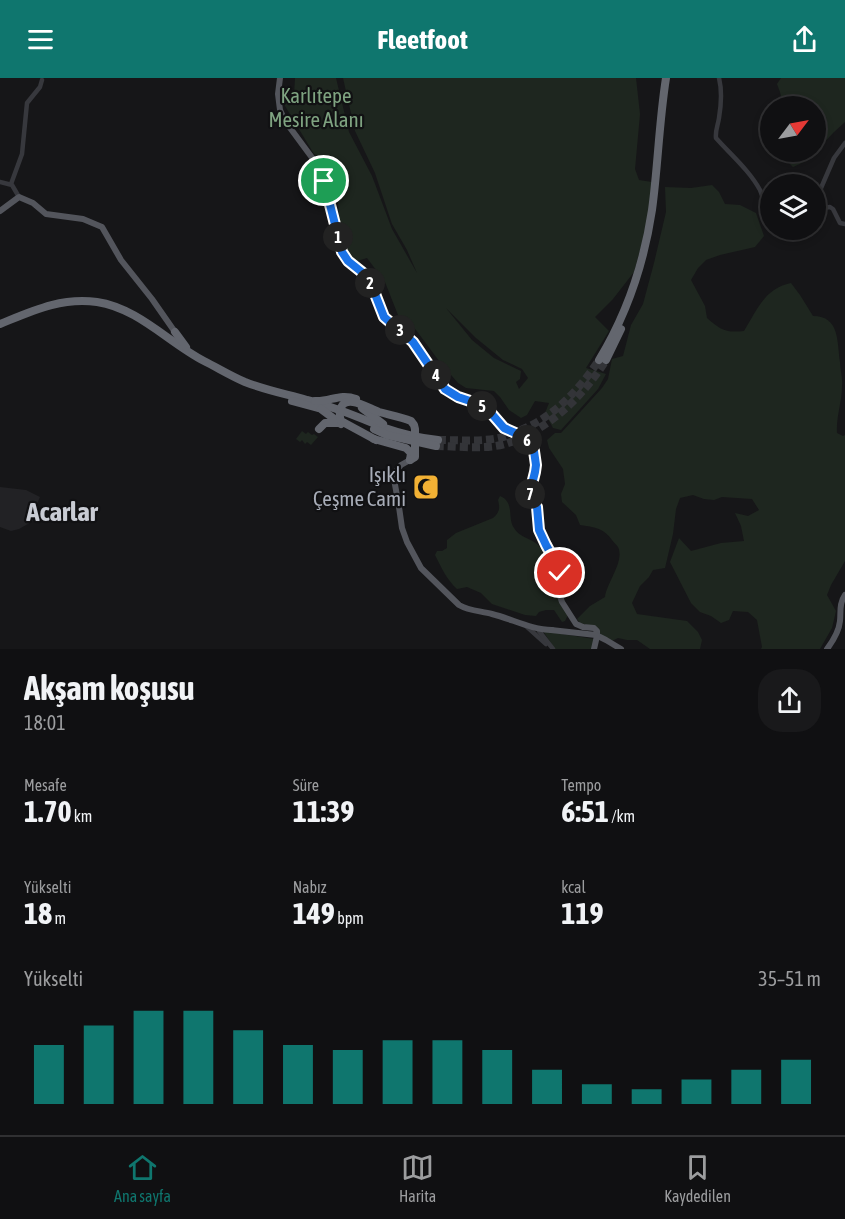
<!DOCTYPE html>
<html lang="tr">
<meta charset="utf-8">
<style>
body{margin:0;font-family:"Asap Condensed",sans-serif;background:#19191b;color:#f1f3f6;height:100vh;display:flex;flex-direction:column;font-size:22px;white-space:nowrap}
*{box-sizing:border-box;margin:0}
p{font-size:20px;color:#9c9d9f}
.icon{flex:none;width:33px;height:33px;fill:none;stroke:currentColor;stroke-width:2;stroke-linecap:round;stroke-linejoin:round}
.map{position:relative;height:571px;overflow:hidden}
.drawer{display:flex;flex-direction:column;background:#101012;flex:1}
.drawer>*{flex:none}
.needle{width:39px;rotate:58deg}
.tools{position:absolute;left:760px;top:18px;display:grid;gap:12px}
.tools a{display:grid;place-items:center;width:66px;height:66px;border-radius:50%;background:#101012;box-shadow:0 3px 9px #0003,0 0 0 2px #303032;font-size:30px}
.pin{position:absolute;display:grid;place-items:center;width:51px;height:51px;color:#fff;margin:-26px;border:3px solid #fff;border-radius:50%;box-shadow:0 2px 6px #0007}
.km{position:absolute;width:30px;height:30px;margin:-15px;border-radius:50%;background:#222;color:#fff;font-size:16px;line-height:30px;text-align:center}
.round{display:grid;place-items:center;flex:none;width:63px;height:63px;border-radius:24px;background:#19191b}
.overview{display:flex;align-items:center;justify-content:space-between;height:102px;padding:0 24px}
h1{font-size:33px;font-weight:700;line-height:45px}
.stats{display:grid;grid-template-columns:repeat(3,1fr);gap:9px;height:102px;padding:6px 24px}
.stats div{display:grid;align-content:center}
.stats b{font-size:30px;font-weight:700}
.stats small{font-size:16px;font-weight:400}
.stats p{font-size:16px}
.chart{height:168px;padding:12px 24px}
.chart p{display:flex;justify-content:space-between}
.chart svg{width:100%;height:108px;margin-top:6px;stroke:#0f766e;stroke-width:6}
header{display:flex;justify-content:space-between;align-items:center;height:78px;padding:0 24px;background:#0f766e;color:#fff;font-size:27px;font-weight:700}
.menu{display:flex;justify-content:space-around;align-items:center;height:84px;border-top:2px solid #303032;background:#101012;font-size:16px;color:#9c9d9f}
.menu a{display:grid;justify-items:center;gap:3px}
.menu .selected{color:#0f766e}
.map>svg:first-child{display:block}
.built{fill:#222225}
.green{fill:#1e261f;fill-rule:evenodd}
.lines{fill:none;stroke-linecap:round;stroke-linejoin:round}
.highway-tunnel{stroke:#333438;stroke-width:8;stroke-dasharray:8 4;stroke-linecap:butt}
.minor{stroke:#37383d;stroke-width:4.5}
.major{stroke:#53555c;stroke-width:6}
.highway{stroke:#63666e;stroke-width:8}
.route-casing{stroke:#fff;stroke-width:12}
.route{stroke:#1a73e8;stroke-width:8}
.labels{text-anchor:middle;stroke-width:4.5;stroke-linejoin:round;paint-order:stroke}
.park-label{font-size:21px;fill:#7fa381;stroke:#111113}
.poi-label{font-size:21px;fill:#a8adb8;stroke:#111113;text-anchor:end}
.district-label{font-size:27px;font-weight:bold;fill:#c9ccd4;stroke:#111113}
</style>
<header><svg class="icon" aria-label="menu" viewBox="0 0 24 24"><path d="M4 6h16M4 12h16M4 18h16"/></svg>Fleetfoot<svg class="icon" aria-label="share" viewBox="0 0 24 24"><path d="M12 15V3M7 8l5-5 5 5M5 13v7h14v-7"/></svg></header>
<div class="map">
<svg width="845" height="571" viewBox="0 0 845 571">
<rect width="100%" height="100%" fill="#161618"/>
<!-- built -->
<path class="built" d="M0,409L26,412L40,419L33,435V443L19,451L11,453L0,449Z"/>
<!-- green -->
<g class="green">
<path d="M295,0H336L349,54L372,98L392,151L417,195L407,172L392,146L375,95L355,53L343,0H636L640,36L635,91L639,102L652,104L649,131L644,158L634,194L613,221L595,239L609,253L586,290L606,296L598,311L561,352L553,350L545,335L549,325L535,323L527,337L521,340L509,332L500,319L494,313L466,310L458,305L439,283L416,252L410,246L398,237L385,204L367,180L354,184L345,170L341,159L335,93L314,76L282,23L294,17ZM446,230L476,260L503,282L522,291L528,300L519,311L516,304L520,301L521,293L494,280L472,262Z"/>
<path d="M781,0H845V44L834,54L816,73V28H783L780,14L777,6Z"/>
<path d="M780,74H816L804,84L793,89L782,78Z"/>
<path d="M712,107L719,114L725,126L740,127L756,135L764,158L755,169L720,177L706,182L698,190L691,202L705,228L707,240C721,252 725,255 744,253C757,232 765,210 791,205L800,217L813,238C840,238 837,264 840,284C840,292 843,300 842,308C842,324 836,339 837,355L843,358L845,357V483L831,507L827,517L836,533L832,550L820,571H761L762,569L757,542L748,534L733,533L729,542L721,545L711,538L700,534L691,525L670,484L679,460L691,473L721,465L744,463L741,448L735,435L748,438L759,432L752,421L722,419L714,422L704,421L693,417L680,420L676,431L673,456L665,490L653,492L649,499L640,508L632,525L637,536L687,543L698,554L702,562L700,571H650L637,562H627L618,560L612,563L602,558L596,549L580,545L577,541L590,528L605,519C607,504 625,483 618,469C617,467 614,465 612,462C604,450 594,449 580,447L576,437L562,424L561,416L565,406L563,391L549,370L547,362L555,355H561L602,310L608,301L612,281L623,278L631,247L643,226L654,185L666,134L665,109L691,110Z"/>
<path d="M302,353L306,356L308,354L312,357L314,356L318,359L311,367L307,364L305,366L302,362L300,364L296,361Z"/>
<path d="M500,418C515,424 507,440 514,450C519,459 530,460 537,466C544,472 543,479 547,487C549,492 556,496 558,501C563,513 565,526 568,537L565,543L562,544L554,532H546L539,534L536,538L525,537L492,526L481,515L467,509L457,511C447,502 441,489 435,477L437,473H442L447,470V462L456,455L493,440C500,434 500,430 498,422Z"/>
<path d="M543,553L594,561L593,571H555Z"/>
</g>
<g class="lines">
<!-- highway-tunnel -->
<g class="highway-tunnel">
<path d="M438,362C458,362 479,364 499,360C506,359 513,355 521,352C555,338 579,312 599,282"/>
<path d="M436,368C458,368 483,372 505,366C547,353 583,319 606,282"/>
</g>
<!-- minor -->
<g class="minor">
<path d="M719,0C722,12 721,28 719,40C718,47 715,53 716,60C731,77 749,92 760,112C765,123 764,134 771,144"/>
<path d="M0,104L12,107L19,119"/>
<path d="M11,106L22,76L27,25L40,9L42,2"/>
<path d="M816,116L821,110L834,80L845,65"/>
<path d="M816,140L823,130L830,129L833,131L840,145L845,146"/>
<path d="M526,548L546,566"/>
<path d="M539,550V553L553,571"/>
</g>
<!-- major -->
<g class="major">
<path d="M280,0L278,16L280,32L285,43L313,81L324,103L342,174L351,186L363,195L370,203L384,239L413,264L445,311L458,319L479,326L491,335L504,350L522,358L531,365L534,373L536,387L535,394L530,414L531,420L537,429L539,452L559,491L558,512L562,524L576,546L583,549L594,550L597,553V558"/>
<path d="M0,133L19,119L33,125L46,136L83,141L102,149L121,182L152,221L175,254"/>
<path d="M410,382L401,387L397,392L394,401L399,429L402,450L407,464L421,490L459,527C469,533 481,533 492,536C512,541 532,552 552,552"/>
<path d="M551,552L596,557L606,562L621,571"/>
<path d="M594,571L597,558"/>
<path d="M827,571C833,563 839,553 840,543C841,533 839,526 845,517"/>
</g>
<!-- highway -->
<g class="highway">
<path d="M0,246C32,233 61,219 97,224C138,230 169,265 204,283C218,290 231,298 245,304C265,312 286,316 307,322C319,325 330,329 342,333C356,338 370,344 385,350C402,356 420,360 438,362"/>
<path d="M175,254L186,269"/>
<path d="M599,282C627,236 644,185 652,132C658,88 659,44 666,0"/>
<path d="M606,282L621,251"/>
<path d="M292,323L318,330"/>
<path d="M315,323C330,324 340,315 356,321"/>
<path d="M362,330L383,346"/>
<path d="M321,331L341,346"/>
<path d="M319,351L325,345H339"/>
<path d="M374,351L387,357L436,368"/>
<path d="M374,361L406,370L411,375L410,382"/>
<path d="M376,362L341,343C338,334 340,322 353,324C361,325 371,331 379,334C390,337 401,339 411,343L414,347L415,351V379L410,382"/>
</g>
</g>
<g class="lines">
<defs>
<path id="route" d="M324,103L342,174L348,183L363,195L370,203L384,239L413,264L445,311L458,319L479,326L491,335L504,350L522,358L531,365L534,373L536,387L535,394L530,414L531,420L537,429L539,452L546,467L556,485L560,495"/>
</defs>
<!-- route casing -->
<use href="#route" class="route-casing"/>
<!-- route -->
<use href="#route" class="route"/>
</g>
<!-- icons -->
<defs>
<symbol id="mosque-square" viewBox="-11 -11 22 22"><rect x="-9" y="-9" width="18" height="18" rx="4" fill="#f2b134" stroke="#111113"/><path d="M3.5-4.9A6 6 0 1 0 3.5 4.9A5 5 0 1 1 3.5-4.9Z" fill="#111"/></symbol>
</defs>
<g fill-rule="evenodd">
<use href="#mosque-square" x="411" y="394" width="30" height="30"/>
</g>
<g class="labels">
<!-- park labels -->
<g class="park-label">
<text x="316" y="25">Karlıtepe<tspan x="316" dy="24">Mesire Alanı</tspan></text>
</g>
<!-- poi labels -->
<g class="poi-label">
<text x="406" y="404">Işıklı<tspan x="406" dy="24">Çeşme Cami</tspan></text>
</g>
<!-- district labels -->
<g class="district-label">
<text x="62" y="443">Acarlar</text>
</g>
</g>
</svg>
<div class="tools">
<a><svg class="needle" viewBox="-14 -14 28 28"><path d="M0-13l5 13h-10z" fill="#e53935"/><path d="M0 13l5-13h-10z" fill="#9c9d9f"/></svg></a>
<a><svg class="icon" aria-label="layers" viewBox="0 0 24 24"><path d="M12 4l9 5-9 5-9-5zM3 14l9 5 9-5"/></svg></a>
</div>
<div class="pin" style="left:324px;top:103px;background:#1e9e55"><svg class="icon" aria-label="arrive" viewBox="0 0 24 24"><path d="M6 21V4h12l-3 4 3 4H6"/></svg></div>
<div class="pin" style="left:560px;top:495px;background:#d93025"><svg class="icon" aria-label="check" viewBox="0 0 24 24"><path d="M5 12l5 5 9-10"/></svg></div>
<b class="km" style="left:338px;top:159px">1</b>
<b class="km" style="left:370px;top:205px">2</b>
<b class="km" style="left:400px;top:252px">3</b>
<b class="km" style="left:436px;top:297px">4</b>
<b class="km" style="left:482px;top:328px">5</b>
<b class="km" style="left:527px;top:362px">6</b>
<b class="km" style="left:530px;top:416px">7</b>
</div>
<section class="drawer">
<div class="overview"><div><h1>Akşam koşusu</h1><p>18:01</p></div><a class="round"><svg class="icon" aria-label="share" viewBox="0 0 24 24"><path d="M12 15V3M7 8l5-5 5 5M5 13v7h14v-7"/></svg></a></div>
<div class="stats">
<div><p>Mesafe</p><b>1.70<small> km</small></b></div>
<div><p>Süre</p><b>11:39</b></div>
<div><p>Tempo</p><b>6:51<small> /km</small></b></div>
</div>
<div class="stats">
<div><p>Yükselti</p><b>18<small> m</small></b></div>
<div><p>Nabız</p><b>149<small> bpm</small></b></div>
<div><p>kcal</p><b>119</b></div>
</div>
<div class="chart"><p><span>Yükselti</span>35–51 m</p>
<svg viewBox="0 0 160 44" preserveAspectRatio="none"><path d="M5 44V20M15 44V12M25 44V6M35 44V6M45 44V14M55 44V20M65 44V22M75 44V18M85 44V18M95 44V22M105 44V30M115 44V36M125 44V38M135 44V34M145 44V30M155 44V26"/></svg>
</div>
</section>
<nav class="menu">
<a class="selected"><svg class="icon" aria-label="home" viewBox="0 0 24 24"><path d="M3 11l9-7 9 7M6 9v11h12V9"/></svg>Ana sayfa</a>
<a><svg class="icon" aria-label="map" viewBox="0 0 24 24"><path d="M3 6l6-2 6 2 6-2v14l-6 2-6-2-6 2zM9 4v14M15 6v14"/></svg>Harita</a>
<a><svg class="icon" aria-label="saved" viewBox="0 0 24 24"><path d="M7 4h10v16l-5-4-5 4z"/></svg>Kaydedilen</a>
</nav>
